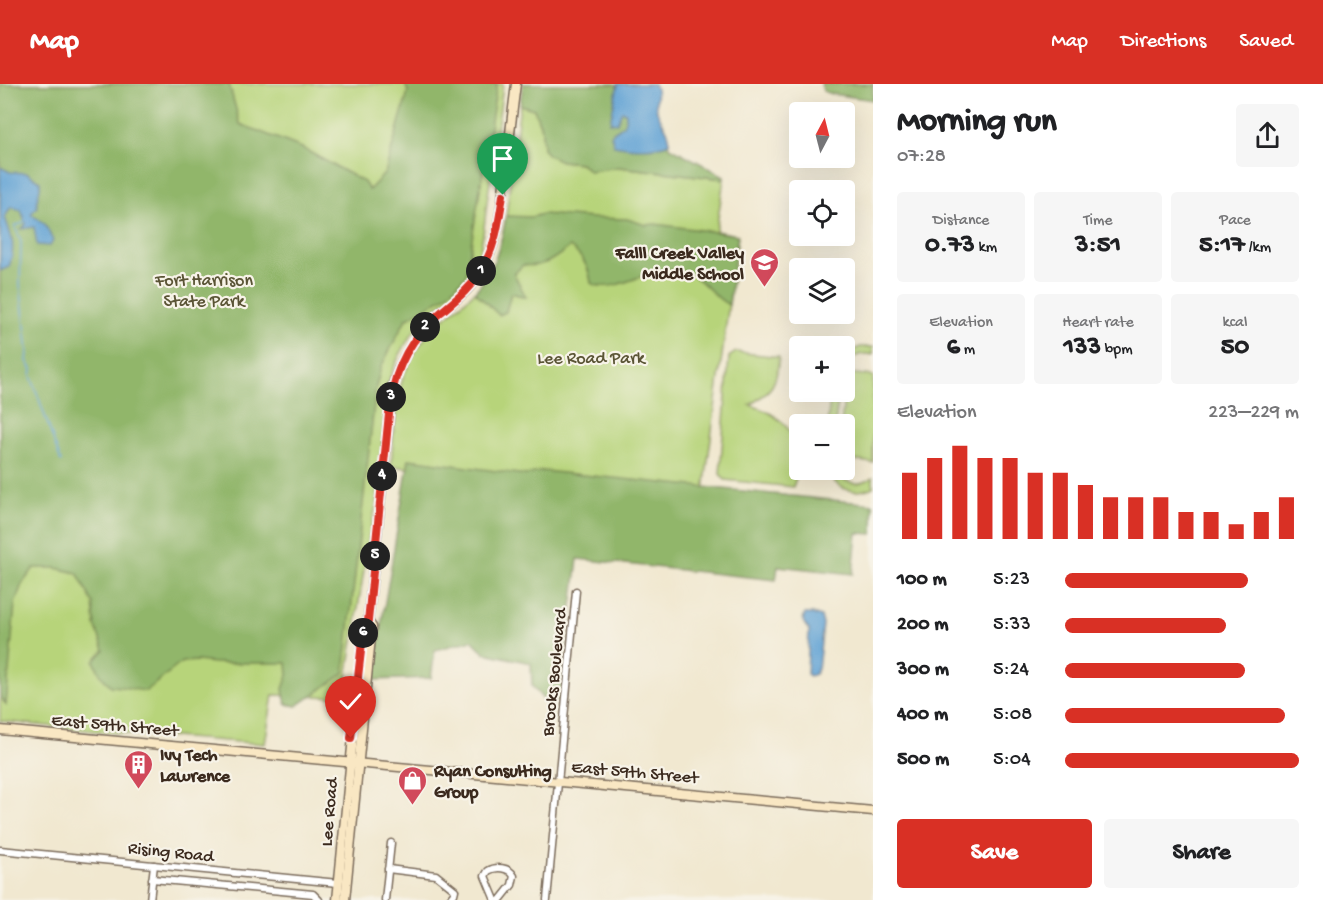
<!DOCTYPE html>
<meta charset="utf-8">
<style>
body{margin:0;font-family:"Gochi Hand",sans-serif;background:#f6f6f6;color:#202124;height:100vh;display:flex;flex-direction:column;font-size:22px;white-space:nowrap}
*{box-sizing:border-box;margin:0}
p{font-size:20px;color:#757577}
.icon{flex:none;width:33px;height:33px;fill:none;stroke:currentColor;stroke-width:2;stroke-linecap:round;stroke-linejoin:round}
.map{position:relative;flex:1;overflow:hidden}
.side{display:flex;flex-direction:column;background:#fff;width:450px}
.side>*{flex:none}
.needle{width:39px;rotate:7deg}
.buttons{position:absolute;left:789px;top:18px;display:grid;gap:12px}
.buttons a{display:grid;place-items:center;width:66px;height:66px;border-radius:6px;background:#fff;box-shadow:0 6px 24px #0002;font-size:30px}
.pin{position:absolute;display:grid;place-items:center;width:51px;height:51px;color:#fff;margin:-62px -26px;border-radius:50% 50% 50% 0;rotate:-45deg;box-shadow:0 0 6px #0007}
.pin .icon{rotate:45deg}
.km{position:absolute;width:30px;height:30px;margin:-15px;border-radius:50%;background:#222;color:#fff;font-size:16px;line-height:30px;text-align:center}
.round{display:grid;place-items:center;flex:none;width:63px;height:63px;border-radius:6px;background:#f6f6f6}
.summary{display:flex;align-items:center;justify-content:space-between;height:102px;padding:0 24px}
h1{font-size:33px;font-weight:800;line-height:45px}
.metrics{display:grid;grid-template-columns:repeat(3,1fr);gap:9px;height:102px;padding:6px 24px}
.metrics div{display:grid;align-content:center;border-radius:6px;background:#f6f6f6;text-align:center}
.metrics b{font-size:26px;font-weight:800}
.metrics small{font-size:16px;font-weight:400}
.metrics p{font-size:16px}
.chart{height:168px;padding:12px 24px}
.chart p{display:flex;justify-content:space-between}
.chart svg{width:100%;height:108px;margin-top:6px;stroke:#d93025;stroke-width:6}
.action{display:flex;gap:12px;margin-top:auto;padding:12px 24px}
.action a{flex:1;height:69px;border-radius:6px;background:#d93025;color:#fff;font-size:24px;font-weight:800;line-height:69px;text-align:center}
.action a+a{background:#f6f6f6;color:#202124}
ul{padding:0 24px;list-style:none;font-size:20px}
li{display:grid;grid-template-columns:96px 72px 1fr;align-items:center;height:45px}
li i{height:15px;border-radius:8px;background:#d93025}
header{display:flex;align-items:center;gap:36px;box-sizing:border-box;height:84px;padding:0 30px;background:#d93025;color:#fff}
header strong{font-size:28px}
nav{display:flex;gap:33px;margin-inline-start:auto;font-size:21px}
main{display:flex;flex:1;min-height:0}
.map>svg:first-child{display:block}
.green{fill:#b7d47a;stroke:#797f4c;stroke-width:1.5}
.forest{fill:#91b66a;stroke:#667044;stroke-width:1.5}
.water{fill:#60a2d4;stroke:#4e6679;stroke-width:1.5}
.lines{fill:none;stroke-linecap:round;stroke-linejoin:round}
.stream{stroke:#60a2d4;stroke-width:1.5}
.street-casing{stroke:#7b6c5c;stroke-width:9}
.secondary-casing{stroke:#7b6c5c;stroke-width:11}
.street{stroke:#fff;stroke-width:6}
.secondary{stroke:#f9e7c3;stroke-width:8}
.route-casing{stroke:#fff;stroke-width:12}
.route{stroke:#d93025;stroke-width:8}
.labels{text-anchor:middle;stroke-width:4.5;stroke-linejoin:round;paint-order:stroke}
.poi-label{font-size:18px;font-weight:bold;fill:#3b2a1e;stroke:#f7f3e8;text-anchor:start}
.park-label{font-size:18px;fill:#5a5435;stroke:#f7f3e8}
.street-label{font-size:18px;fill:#3b2a1e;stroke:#f7f3e8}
</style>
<header>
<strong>Map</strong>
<nav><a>Map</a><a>Directions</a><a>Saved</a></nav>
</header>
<main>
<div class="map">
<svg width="873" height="816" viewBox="0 0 873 816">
<rect width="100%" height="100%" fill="#f7f3e8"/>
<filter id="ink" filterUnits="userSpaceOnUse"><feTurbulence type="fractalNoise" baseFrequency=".0167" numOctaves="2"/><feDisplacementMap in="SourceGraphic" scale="12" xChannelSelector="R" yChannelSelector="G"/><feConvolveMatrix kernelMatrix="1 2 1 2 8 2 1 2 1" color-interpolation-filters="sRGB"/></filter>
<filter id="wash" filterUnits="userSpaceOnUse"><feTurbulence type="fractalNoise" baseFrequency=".008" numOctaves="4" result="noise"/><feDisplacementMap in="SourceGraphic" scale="24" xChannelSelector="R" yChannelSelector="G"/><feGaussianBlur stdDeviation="1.35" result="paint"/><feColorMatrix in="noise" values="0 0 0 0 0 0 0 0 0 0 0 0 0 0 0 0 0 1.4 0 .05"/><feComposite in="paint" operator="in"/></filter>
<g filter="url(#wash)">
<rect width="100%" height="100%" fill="#f1e8d0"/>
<!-- green -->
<g class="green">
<path d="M0,0H503C498,39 493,79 487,118C484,144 482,174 468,197C460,212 445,216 433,226C412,244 395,276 387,303L377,417L369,454L344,613L273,611L265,660L94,647L0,637Z"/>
<path d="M520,21L534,25L542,46L543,64L561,77L581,79L589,87L619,83L724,95L716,147L738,151L703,414L583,403L391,382C396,324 394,281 439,239C459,221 480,207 493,183C504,161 506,132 509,107C513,79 516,50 520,21Z"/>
<path d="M860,263H873V271C861,268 852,272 845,281V270Z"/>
<path d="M736,268L779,273C777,300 773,306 750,321C789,332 809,363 793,403L725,396L720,390L729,273Z"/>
<path d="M847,289L873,292V379L845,375L844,340H841Z"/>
<path d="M831,308H839L835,340H827Z"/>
<path d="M826,386H834C843,400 859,403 873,393V403C853,412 835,405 826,386Z"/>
</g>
<!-- forest -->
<g class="forest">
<path d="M0,0H229L240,40L302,64L364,98L369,106L385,89L408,8L405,0H497L466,192L447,211L406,235L381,283L376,303L344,589C329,601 313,610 297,622L286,620L283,605L288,591L287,579H215L197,577L182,578L146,607C134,606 124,602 111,602L101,592L94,577L104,566L95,541L93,519L77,489L56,484H34L22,500L15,519L6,621L0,612Z"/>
<path d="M523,0H615L670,63L724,92V95L619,83L589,87L581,79L561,77L548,71L543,64L542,46L534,25L520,21Z"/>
<path d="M821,0H873V16L831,10L823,7Z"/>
<path d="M543,130L593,134L627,135L646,141L655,140L738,151L729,221C712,213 704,194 685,188C652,177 617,213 591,199C589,183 583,173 570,163C553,175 545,184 523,181L514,190L526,213L511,209L506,228L499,231L475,208C495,185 501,161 506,132L531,133Z"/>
<path d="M409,375L526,391L543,387L873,420V450L857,449L853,490L778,482L776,496L578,475L560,617L543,615L532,602L531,579L485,569L472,556L435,566L431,594L372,596Z"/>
</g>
<!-- water -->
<g class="water">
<path d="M618,0H654C659,8 655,15 656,23C658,36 672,47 669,59C653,66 630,64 614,61L611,51C619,40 624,49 626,29L622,27L617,39L610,38Z"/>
<path d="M0,83L10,88L27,89L40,97C42,108 35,113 37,123L31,130L45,140L53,157L50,162L37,161L34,143L22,145L26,140L21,126L11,123L5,133C12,154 16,161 9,183L0,187Z"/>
<path d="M805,530H813L821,533L823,540L818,585L815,590L810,592L807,590L809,546C804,540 801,537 805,530Z"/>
</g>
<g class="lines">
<!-- stream -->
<path class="stream" d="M25,136L23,139L15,142L21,158L20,200L28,268L27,277L32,285L31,292L61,378"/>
</g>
</g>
<g filter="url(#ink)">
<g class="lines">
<defs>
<g id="street">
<path d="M0,766L338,799"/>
<path d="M388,785L436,791L455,806L454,810L449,816"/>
<path d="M152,795L313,810L319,816"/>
<path d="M150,816L154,781"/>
<path d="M385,816L391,759"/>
<path d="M495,816L485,792L488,787C496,782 509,783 514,792L512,801L500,816"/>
<path d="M547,816L576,507"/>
</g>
<g id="secondary">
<path d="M0,646L873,727"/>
<path d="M337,816L364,541L368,537L392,305C400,275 416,249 440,229C455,216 471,205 481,187C499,157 501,125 505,91C509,60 512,30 516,0"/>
<path d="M345,816L372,543L368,537"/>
</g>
</defs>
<!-- street casing -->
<use href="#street" class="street-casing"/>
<!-- secondary casing -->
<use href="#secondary" class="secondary-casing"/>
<!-- street -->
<use href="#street" class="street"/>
<!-- secondary -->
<use href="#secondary" class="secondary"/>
</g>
</g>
<g class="lines" filter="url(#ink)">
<defs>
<path id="route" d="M351,654L364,541L368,537L390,320C395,284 412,252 440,229C454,217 469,206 479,190C495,165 499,139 503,111"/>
</defs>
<!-- route casing -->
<use href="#route" class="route-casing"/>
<!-- route -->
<use href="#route" class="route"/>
</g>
<!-- icons -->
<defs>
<symbol id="school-pin" viewBox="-11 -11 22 30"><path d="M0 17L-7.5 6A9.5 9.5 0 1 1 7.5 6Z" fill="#d1495b" stroke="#f7f3e8"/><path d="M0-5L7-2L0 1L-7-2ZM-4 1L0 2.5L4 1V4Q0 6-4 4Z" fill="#fff"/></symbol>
<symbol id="building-pin" viewBox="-11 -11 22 30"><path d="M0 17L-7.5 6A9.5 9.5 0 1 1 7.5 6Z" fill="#d1495b" stroke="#f7f3e8"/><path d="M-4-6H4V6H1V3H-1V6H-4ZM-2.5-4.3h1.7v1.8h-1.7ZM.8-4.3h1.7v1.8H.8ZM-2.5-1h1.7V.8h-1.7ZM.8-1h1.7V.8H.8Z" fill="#fff"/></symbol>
<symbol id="shop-pin" viewBox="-11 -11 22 30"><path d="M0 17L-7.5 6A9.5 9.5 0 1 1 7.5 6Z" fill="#d1495b" stroke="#f7f3e8"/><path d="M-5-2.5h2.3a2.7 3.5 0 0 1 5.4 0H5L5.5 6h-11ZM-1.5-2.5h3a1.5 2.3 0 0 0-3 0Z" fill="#fff"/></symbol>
</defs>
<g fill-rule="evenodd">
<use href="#school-pin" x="748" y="162" width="33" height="45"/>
<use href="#building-pin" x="122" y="664" width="33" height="45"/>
<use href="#shop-pin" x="396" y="680" width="33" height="45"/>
</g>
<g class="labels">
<!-- poi labels -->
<g class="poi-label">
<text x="744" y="174" text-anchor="end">Falll Creek Valley<tspan x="744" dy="21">Middle School</tspan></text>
<text x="160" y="676">Ivy Tech<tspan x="160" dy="21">Lawrence</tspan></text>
<text x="434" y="692">Ryan Consulting<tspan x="434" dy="21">Group</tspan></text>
</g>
<!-- park labels -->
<g class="park-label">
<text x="204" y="201">Fort Harrison<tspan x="204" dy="21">State Park</tspan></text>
<text x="591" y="279">Lee Road Park</text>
</g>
<!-- street labels -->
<g class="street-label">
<text transform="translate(553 588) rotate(-84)" y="6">Brooks Boulevard</text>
<text transform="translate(115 640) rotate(5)" y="6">East 59th Street</text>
<text transform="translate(635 687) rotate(5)" y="6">East 59th Street</text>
<text transform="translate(328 728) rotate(-85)" y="6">Lee Road</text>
<text transform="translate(171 767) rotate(6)" y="6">Rising Road</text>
</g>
</g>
</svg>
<div class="buttons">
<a><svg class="needle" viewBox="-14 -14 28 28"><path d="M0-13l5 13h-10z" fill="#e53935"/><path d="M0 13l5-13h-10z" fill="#757577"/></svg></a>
<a><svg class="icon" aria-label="locate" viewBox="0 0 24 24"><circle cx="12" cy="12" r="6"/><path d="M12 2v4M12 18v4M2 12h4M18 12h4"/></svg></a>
<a><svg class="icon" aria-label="layers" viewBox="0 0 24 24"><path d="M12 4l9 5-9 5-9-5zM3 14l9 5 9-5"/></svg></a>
<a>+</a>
<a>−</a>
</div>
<div class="pin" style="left:503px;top:111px;background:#1e9e55"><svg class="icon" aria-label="arrive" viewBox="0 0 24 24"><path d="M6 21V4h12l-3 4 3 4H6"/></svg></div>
<div class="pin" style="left:351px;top:654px;background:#d93025"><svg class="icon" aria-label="check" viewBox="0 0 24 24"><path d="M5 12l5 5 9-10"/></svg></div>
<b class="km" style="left:481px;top:187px">1</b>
<b class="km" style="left:425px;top:243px">2</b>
<b class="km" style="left:391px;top:313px">3</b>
<b class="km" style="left:382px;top:392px">4</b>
<b class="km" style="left:375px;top:472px">5</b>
<b class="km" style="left:363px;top:549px">6</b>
</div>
<section class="side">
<div class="summary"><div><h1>Morning run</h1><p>07:28</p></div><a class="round"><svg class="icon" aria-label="share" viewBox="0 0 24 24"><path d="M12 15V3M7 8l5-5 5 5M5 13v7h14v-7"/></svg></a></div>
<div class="metrics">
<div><p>Distance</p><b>0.73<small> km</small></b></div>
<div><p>Time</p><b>3:51</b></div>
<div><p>Pace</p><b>5:17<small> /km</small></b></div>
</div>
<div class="metrics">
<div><p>Elevation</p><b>6<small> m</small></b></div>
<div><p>Heart rate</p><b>133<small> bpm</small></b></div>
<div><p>kcal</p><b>50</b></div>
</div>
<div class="chart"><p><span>Elevation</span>223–229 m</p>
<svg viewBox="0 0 160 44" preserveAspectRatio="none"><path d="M5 44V17M15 44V11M25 44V6M35 44V11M45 44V11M55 44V17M65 44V17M75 44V22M85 44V27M95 44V27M105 44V27M115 44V33M125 44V33M135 44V38M145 44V33M155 44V27"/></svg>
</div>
<ul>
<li><b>100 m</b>5:23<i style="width:78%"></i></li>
<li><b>200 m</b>5:33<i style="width:69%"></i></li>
<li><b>300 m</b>5:24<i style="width:77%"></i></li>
<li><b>400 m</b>5:08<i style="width:94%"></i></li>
<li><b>500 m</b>5:04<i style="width:100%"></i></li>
</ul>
<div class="action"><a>Save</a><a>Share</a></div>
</section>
</main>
